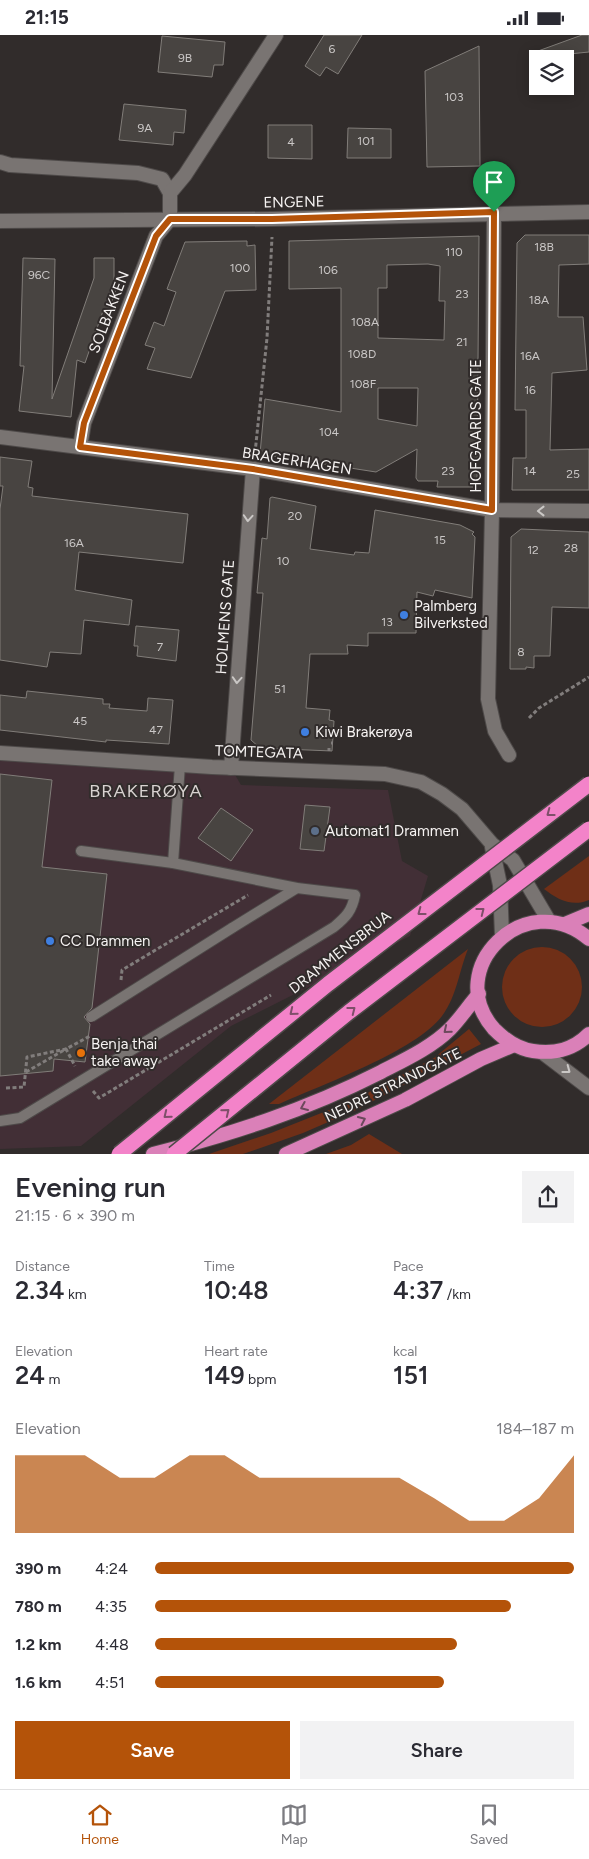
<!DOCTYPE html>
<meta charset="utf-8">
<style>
body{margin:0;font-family:Figtree,sans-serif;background:#f2f2f3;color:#2b2b33;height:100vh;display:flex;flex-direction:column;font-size:19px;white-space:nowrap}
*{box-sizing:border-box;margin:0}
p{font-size:16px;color:#7c7c81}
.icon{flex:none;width:28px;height:28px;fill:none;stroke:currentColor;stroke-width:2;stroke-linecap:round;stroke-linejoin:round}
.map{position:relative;height:1119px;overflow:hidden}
.side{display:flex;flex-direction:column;background:#fff;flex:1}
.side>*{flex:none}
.controls{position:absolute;left:529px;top:15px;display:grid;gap:10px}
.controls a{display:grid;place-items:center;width:45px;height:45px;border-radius:0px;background:#fff;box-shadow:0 2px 12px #0003;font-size:25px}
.pin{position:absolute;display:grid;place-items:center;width:42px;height:42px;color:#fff;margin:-51px -21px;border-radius:50% 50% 50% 0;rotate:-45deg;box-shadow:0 0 5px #0007}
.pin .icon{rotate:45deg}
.round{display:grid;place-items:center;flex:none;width:52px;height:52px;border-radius:0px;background:#f2f2f3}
.head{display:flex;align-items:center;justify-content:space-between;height:85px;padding:0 15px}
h1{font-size:28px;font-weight:600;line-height:38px}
.stats{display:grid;grid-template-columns:repeat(3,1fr);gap:8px;height:85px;padding:5px 15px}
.stats div{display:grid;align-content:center}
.stats b{font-size:25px;font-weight:600}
.stats small{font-size:14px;font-weight:400}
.stats p{font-size:14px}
.chart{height:140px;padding:10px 15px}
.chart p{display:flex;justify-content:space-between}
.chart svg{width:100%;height:90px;margin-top:5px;fill:#b45309;opacity:.7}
.button{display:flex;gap:10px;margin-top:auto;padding:10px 15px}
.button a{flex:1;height:58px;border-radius:0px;background:#b45309;color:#fff;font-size:20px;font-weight:600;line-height:58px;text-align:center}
.button a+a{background:#f2f2f3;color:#2b2b33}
ul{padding:0 15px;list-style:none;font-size:16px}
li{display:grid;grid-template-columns:80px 60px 1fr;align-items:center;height:38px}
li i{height:12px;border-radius:6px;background:#b45309}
.status{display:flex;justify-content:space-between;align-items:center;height:35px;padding:0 25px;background:#fff;direction:ltr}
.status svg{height:14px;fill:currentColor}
.tab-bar{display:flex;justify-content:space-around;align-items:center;height:70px;border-top:1px solid #e1e1e2;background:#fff;font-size:14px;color:#7c7c81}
.tab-bar a{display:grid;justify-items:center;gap:2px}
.tab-bar .selected{color:#b45309}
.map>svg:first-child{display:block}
.commercial{fill:#422f36}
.green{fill:#6f2f17}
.building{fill:#484441;stroke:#817d79;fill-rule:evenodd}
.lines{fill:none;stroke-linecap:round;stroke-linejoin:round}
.service-casing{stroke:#4e4a49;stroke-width:12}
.minor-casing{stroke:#4e4a49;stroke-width:16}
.tertiary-casing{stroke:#4e4a49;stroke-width:16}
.secondary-casing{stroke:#4e4a49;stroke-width:16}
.trunk-casing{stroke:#4e4a49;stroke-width:16}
.path{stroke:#817d7c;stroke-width:3;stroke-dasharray:4 2.5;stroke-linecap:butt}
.service{stroke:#797472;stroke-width:10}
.minor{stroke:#797472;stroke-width:14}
.tertiary{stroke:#797472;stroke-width:14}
.secondary{stroke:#797472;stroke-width:14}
.trunk{stroke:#da80b8;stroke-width:14}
.service-bridge-casing{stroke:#4e4a49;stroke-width:12;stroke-linecap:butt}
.motorway-bridge-casing{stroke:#4e4a49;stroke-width:18;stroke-linecap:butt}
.service-bridge{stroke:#797472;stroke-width:10}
.motorway-bridge{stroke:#f383c9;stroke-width:15}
.oneway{stroke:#cac7c5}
.oneway2{stroke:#7f4f6a}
.oneway3{stroke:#6c495c}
.route-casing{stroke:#fff;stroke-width:10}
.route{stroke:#b45309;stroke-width:6}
.shop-dot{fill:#3f7fe0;stroke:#312c2b;stroke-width:2}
.service-dot{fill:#5c6f8a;stroke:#312c2b;stroke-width:2}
.food-dot{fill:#e8710a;stroke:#312c2b;stroke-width:2}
.labels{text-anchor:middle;stroke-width:4;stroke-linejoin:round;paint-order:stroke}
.number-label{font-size:12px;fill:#cac7c6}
.street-label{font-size:15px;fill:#f6f3f2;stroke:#312c2b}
.poi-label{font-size:15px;fill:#f6f3f2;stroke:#312c2b;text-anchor:start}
.quarter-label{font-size:18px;letter-spacing:1px;fill:#d8d2d0;stroke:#312c2b}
</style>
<div class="status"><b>21:15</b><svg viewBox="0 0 49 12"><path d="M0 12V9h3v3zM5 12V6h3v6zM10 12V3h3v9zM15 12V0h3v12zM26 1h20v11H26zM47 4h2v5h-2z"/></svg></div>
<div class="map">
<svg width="589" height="1119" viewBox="0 0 589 1119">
<rect width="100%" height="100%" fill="#312c2b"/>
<!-- commercial -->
<path class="commercial" d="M0,716L231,733L241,750L388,755L402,826L428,841L410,901L231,991L81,1111L0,1114Z"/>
<!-- green -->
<g class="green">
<path d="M589,821V865C572,872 558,865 544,854Z"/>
<circle cx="542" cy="952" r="40"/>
<path d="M468,914C459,936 457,961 442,981C416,1016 321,1050 279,1069H269Z"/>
<path d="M469,994L481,1009L356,1075L303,1098L243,1119H209L271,1098L354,1065L434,1023Z"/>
<path d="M369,1099L402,1119H326L351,1110Z"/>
</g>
<!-- building -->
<g class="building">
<path d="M324,0H362L338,39L326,32L320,41L305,31Z"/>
<path d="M582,0H589V17L539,22L538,16Z"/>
<path d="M162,1L225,7L223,30H214L212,42L158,37Z"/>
<path d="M479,11L480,131L427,132L425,36Z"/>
<path d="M124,69L186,75L184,98L174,97L173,110L119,105Z"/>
<path d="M268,90H312V124L268,123Z"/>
<path d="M348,93L391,94V123H347Z"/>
<path d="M525,200H589V229L559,230L558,282H583L587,335L552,338L550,415L589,414V455H512L513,423H526V375H515L517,208Z"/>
<path d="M479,201L477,452H437L438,446H418L416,443L417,414L376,437L260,419L265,364L341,377V253L289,254V206ZM428,229L440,231L439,266H445L444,305L378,303V253H387V230ZM378,353H418L417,391L378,384Z"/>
<path d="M247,206V211L255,210L256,255L225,256L191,343L147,334L155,313L145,310L154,287L164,291L176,257L167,254L185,207Z"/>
<path d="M23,223L55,224L52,364L94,243V223H114V245L119,247L108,277L103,276L85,328L77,325L71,382L19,376L24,331H20Z"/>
<path d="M0,422L32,426L28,452L33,453L32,461L188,479L183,528L79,517L75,555L132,565L129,590L84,585L81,619L50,617L47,632L0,625V474L3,451H0Z"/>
<path d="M272,462L316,471L310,514L354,520L355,517L369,518L375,475L460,490L474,497L472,499L475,502L472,563L435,555L433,561L417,557L416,598H368V611L347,610L348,619H310L306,673L330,675L329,685L334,686L332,716L260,713L251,705L263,558H257L262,503L267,504L270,463Z"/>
<path d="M521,494L589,497V573L552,572L550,621H534V633L526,632V634H510L511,502Z"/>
<path d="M136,591L179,595L176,626L137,621L138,611H134Z"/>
<path d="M27,656L103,664V669H110L109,673L147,676L148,663L173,665L169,709L106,705V707L0,695V660L26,663Z"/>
<path d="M0,739L52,745L42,832L107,839L92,973L84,982L90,989L85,1027L54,1024L53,1036L0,1041Z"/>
<path d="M305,770L330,772L324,816L300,814Z"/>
<path d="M221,773L253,795L231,826L198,803Z"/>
</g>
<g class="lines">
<defs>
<g id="service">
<path d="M173,828L180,730"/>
<path d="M232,893L297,853"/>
<path d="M0,1086L20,1083L334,892C346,882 352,876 355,860L297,853L173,828L81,816"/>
</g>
<g id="minor">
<path d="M0,127L10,130L138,138L162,144L170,158V184L156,201L84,388L80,412"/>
<path d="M170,158L185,140L276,0"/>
<path d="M494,177L492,475L488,664L495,696L509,720"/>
<path d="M0,402L253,434L492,475L589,476"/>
<path d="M231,733L253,434"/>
</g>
<g id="tertiary">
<path d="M0,718L212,732L385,739L421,747L442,759L462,774L492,809L513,825L549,886"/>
<path d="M492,812L500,850L502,901"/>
<path d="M543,1018L589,1053"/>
</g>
<path id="secondary" d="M0,186L272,184L589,177"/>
<g id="trunk">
<path d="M565,889L589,879"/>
<path d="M589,904C526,850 441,934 494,994C505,1005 518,1014 533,1016C555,1019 573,1015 589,999"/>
<path d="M153,1119C232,1099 306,1075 379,1038C402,1026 431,1013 450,994C460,984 469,970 479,959"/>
<path d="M286,1119L405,1065L481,1024L514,1010"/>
</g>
</defs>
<!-- service casing -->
<use href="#service" class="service-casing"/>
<!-- minor casing -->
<use href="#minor" class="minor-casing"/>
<!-- tertiary casing -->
<use href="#tertiary" class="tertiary-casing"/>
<!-- secondary casing -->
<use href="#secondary" class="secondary-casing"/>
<!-- trunk casing -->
<use href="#trunk" class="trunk-casing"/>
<!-- path -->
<g class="path">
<path d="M255,418L267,303L272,202"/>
<path d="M529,683L539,673L589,642"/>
<path d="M331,708H333"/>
<path d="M329,716V713"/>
<path d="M121,945L122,935L248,860"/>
<path d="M26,1037L66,1014L75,1031"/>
<path d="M6,1053L24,1052L27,1022L66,1014L90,1001"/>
<path d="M93,1056L99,1063L271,960"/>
</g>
<!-- service -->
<use href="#service" class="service"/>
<!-- minor -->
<use href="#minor" class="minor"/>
<!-- tertiary -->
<use href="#tertiary" class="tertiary"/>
<!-- secondary -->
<use href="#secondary" class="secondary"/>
<!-- trunk -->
<use href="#trunk" class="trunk"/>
<defs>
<path id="service-bridge" d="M91,982L232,893"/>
<g id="motorway-bridge">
<path d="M119,1119L328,949L589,749"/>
<path d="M174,1119L349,977L589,794"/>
</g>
</defs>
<!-- service-bridge casing -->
<use href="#service-bridge" class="service-bridge-casing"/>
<!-- motorway-bridge casing -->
<use href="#motorway-bridge" class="motorway-bridge-casing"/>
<!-- service-bridge -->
<use href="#service-bridge" class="service-bridge"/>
<!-- motorway-bridge -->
<use href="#motorway-bridge" class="motorway-bridge"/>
</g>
<!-- one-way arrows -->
<defs><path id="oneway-chevron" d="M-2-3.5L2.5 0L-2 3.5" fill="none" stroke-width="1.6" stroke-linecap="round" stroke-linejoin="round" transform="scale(1.25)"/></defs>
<g class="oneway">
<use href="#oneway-chevron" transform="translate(541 476) rotate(-180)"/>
<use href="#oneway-chevron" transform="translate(248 483) rotate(94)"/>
<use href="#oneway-chevron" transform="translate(237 645) rotate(94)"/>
<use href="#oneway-chevron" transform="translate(567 1035) rotate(37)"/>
</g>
<g class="oneway2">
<use href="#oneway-chevron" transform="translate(550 778) rotate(143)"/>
<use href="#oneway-chevron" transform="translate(481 876) rotate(-38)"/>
<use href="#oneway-chevron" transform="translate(421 877) rotate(143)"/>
<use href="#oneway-chevron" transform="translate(352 975) rotate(-38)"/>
<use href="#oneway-chevron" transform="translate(293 977) rotate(141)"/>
<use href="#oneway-chevron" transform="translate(226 1077) rotate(-39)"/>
<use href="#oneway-chevron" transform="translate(167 1080) rotate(141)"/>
</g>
<g class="oneway3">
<use href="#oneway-chevron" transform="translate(447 995) rotate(140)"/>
<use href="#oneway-chevron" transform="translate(304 1072) rotate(157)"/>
<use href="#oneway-chevron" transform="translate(362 1085) rotate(-25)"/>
</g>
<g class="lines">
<defs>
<path id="route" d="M494,177L492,475L253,434L80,412L84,388L156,201L170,184H272Z"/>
</defs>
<!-- route casing -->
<use href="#route" class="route-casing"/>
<!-- route -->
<use href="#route" class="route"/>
</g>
<!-- markers -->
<g class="shop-dot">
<circle cx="404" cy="580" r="5"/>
<circle cx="305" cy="697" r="5"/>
<circle cx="50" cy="906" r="5"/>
</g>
<circle class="service-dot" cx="315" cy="796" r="5"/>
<circle class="food-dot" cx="81" cy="1018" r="5"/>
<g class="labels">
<!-- number labels -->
<g class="number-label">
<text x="332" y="18">6</text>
<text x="185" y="27">9B</text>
<text x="454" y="66">103</text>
<text x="145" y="97">9A</text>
<text x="366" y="110">101</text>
<text x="291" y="111">4</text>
<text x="544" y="216">18B</text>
<text x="454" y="221">110</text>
<text x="240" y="237">100</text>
<text x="328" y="239">106</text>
<text x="39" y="244">96C</text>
<text x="462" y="263">23</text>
<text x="539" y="269">18A</text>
<text x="365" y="291">108A</text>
<text x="462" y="311">21</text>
<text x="362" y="323">108D</text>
<text x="530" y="325">16A</text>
<text x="363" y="353">108F</text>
<text x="530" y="359">16</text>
<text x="329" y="401">104</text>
<text x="448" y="440">23</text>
<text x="530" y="440">14</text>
<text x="573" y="443">25</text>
<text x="295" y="485">20</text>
<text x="440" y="509">15</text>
<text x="74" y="512">16A</text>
<text x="571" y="517">28</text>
<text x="533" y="519">12</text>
<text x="283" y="530">10</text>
<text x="387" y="591">13</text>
<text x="160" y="616">7</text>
<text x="521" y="621">8</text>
<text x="280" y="658">51</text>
<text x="80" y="690">45</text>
<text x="156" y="699">47</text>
</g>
<!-- street labels -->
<g class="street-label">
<text transform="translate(294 167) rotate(-1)" y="5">ENGENE</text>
<text transform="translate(109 277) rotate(-69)" y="5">SOLBAKKEN</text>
<text transform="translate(476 391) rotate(-90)" y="5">HOFGAARDS GATE</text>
<text transform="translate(297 426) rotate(9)" y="5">BRAGERHAGEN</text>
<text transform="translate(225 582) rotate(-86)" y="5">HOLMENS GATE</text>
<text transform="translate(259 717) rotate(2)" y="5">TOMTEGATA</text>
<text transform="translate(340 917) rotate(-38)" y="5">DRAMMENSBRUA</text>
<text transform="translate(393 1050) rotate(-26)" y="5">NEDRE STRANDGATE</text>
</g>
<!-- poi labels -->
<g class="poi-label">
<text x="414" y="576">Palmberg<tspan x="414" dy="17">Bilverksted</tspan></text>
<text x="315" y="702">Kiwi Brakerøya</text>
<text x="325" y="801">Automat1 Drammen</text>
<text x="60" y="911">CC Drammen</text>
<text x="91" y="1014">Benja thai<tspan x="91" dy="17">take away</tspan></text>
</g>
<!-- quarter labels -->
<g class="quarter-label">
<text x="146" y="762">BRAKERØYA</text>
</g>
</g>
</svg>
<div class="controls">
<a><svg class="icon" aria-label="layers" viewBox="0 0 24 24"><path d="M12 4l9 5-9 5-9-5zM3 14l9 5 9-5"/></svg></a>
</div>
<div class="pin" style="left:494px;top:177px;background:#1e9e55"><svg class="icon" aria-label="arrive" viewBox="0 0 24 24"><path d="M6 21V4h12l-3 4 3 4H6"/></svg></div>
</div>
<section class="side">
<div class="head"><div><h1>Evening run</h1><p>21:15 · 6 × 390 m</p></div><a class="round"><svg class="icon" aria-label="share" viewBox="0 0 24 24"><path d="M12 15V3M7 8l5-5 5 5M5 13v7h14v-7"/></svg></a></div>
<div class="stats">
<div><p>Distance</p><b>2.34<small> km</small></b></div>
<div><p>Time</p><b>10:48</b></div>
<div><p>Pace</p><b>4:37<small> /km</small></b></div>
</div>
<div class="stats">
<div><p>Elevation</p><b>24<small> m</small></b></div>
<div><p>Heart rate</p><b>149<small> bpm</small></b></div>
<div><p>kcal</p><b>151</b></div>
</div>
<div class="chart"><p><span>Elevation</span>184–187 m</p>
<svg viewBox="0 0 160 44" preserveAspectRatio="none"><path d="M0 44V6L10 6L20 6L30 17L40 17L50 6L60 6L70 17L80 17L90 17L100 17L110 17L120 27L130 38L140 38L150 27L160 6V44z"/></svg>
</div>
<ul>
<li><b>390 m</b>4:24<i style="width:100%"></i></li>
<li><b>780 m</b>4:35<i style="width:85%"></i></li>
<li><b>1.2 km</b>4:48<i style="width:72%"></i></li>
<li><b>1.6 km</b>4:51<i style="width:69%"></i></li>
</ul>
<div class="button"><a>Save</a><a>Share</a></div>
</section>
<nav class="tab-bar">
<a class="selected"><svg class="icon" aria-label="home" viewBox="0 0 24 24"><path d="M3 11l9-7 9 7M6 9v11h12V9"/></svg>Home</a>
<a><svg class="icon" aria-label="map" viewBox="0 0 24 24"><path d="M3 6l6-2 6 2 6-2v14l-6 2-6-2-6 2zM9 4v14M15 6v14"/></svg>Map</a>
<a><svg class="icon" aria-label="saved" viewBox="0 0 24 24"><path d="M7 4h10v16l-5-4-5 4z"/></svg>Saved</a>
</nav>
